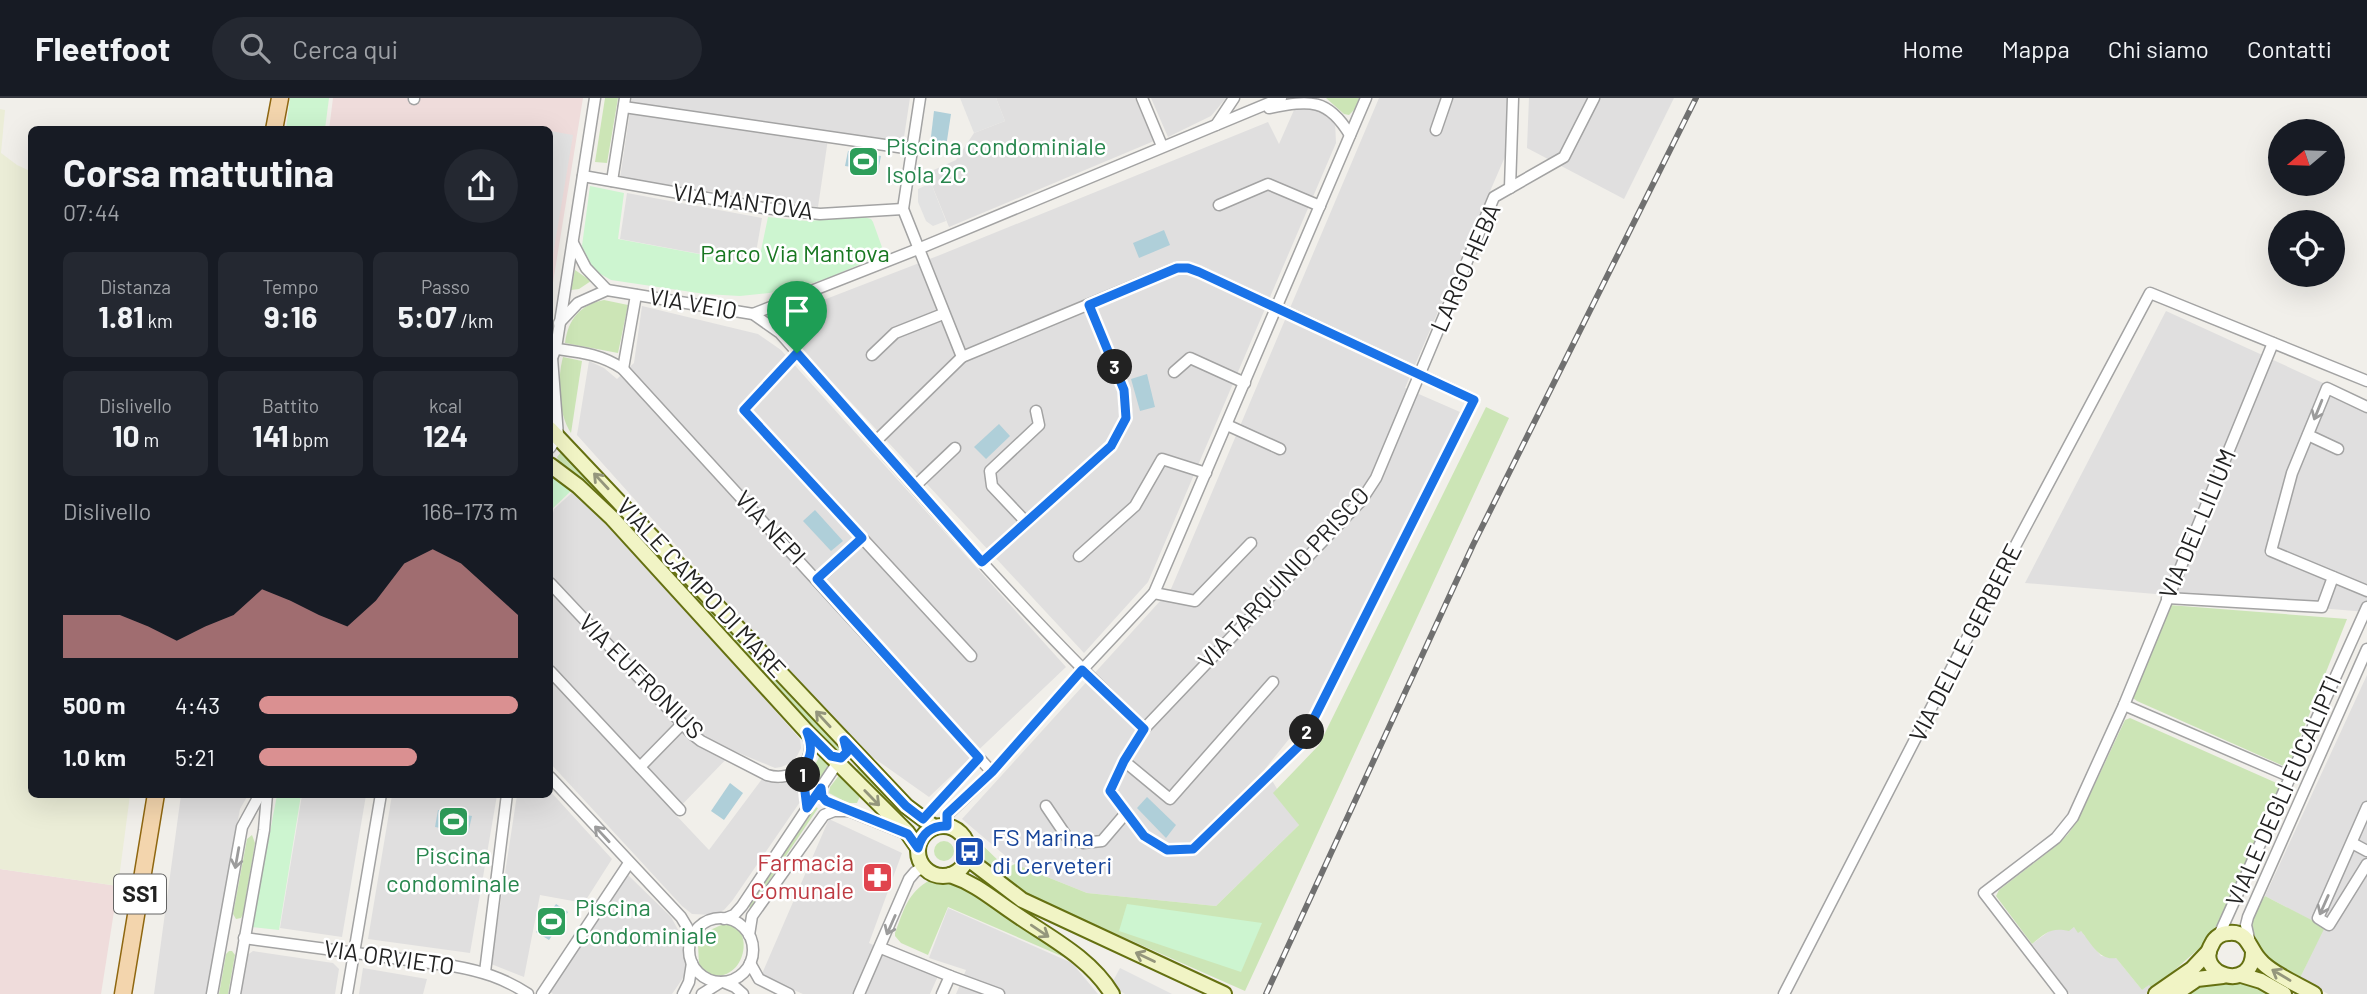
<!DOCTYPE html>
<html lang="it">
<meta charset="utf-8">
<style>
body{margin:0;font-family:Barlow,sans-serif;background:#242831;color:#f1f3f6;height:100vh;display:flex;flex-direction:column;font-size:26px;white-space:nowrap}
*{box-sizing:border-box;margin:0}
p{font-size:23px;color:#9ea1a6}
.icon{flex:none;width:38px;height:38px;fill:none;stroke:currentColor;stroke-width:2;stroke-linecap:round;stroke-linejoin:round}
.map{position:relative;flex:1;overflow:hidden}
.sheet{position:absolute;left:28px;top:28px;width:525px;height:672px;display:flex;flex-direction:column;background:#171b24;border-radius:10px;box-shadow:0 7px 28px #0002}
.sheet>*{flex:none}
.needle{width:46px;rotate:251deg}
.buttons{position:absolute;left:2268px;top:21px;display:grid;gap:14px}
.buttons a{display:grid;place-items:center;width:77px;height:77px;border-radius:50%;background:#171b24;box-shadow:0 7px 28px #0002;font-size:35px}
.pin{position:absolute;display:grid;place-items:center;width:60px;height:60px;color:#fff;margin:-72px -30px;border-radius:50% 50% 50% 0;rotate:-45deg;box-shadow:0 0 7px #0007}
.pin .icon{rotate:45deg}
.km{position:absolute;width:35px;height:35px;margin:-18px;border-radius:50%;background:#222;color:#fff;font-size:19px;line-height:35px;text-align:center}
.round{display:grid;place-items:center;flex:none;width:74px;height:74px;border-radius:37px;background:#242831}
.head{display:flex;align-items:center;justify-content:space-between;height:119px;padding:0 35px}
h1{font-size:38px;font-weight:700;line-height:52px}
.metrics{display:grid;grid-template-columns:repeat(3,1fr);gap:10px;height:119px;padding:7px 35px}
.metrics div{display:grid;align-content:center;border-radius:10px;background:#242831;text-align:center}
.metrics b{font-size:30px;font-weight:700}
.metrics small{font-size:19px;font-weight:400}
.metrics p{font-size:19px}
.chart{height:196px;padding:14px 35px}
.chart p{display:flex;justify-content:space-between}
.chart svg{width:100%;height:126px;margin-top:7px;fill:#da9091;opacity:.7}
ul{padding:0 35px;list-style:none;font-size:23px}
li{display:grid;grid-template-columns:112px 84px 1fr;align-items:center;height:52px}
li i{height:18px;border-radius:9px;background:#da9091}
header{display:flex;align-items:center;gap:42px;box-sizing:border-box;height:98px;padding:0 35px;background:#171b24;border-bottom:2px solid #363941}
header strong{font-size:33px}
nav{display:flex;gap:38px;margin-inline-start:auto;font-size:24px}
.search{width:490px;height:63px;background:#242831;display:flex;align-items:center;gap:18px;box-sizing:border-box;padding:0 24px;border-radius:38px;color:#9ea1a6;font-size:26px}
.map>svg:first-child{display:block}
.residential{fill:#e0dfdf}
.commercial{fill:#efdcdb}
.farmland{fill:#ebedd7}
.grass{fill:#cce5b6}
.park{fill:#cdf5d0}
.parking{fill:#e2e2e2}
.water{fill:#afcfd9}
.lines{fill:none;stroke-linecap:round;stroke-linejoin:round}
.street-casing{stroke:#a3a3a3;stroke-width:13}
.secondary-casing{stroke:#657011;stroke-width:18}
.primary-casing{stroke:#8f6710;stroke-width:19}
.street{stroke:#fff;stroke-width:10}
.secondary{stroke:#f1f4c5;stroke-width:14}
.primary{stroke:#f3d5ad;stroke-width:16}
.rail-casing{stroke:#707070;stroke-width:6}
.rail{stroke:#fff;stroke-width:3.5;stroke-dasharray:10;stroke-linecap:butt}
.oneway{stroke:#9c9c9c}
.oneway2{stroke:#94967c}
.route-casing{stroke:#fff;stroke-width:14}
.route{stroke:#1a73e8;stroke-width:9}
.labels{text-anchor:middle;stroke-width:5;stroke-linejoin:round;paint-order:stroke}
.shield{fill:#fff;stroke:#646464;stroke-width:2}
.shield-label{font-size:23px;font-weight:bold;fill:#222}
.leisure-label{font-size:24px;fill:#27864d;stroke:#fff;text-anchor:start}
.street-label{font-size:24px;fill:#222;stroke:#fff}
.park-label{font-size:24px;fill:#187721;stroke:#fff}
.transit-label{font-size:24px;fill:#164399;stroke:#fff;text-anchor:start}
.health-label{font-size:24px;fill:#be3a42;stroke:#fff;text-anchor:end}
</style>
<header>
<strong>Fleetfoot</strong>
<div class="search"><svg class="icon" aria-label="search" viewBox="0 0 24 24"><circle cx="10" cy="10" r="6"/><path d="M15 15l6 6"/></svg>Cerca qui</div>
<nav><a>Home</a><a>Mappa</a><a>Chi siamo</a><a>Contatti</a></nav>
</header>
<div class="map">
<svg width="2367" height="896" viewBox="0 0 2367 896">
<rect width="100%" height="100%" fill="#f1efea"/>
<!-- residential -->
<g class="residential">
<path d="M632,0H910L902,52L828,41L818,109L620,80Z"/>
<path d="M996,0H1135L1154,43L949,129L927,75L956,62L974,35L1005,23Z"/>
<path d="M1151,0H1226L1211,18L1168,39Z"/>
<path d="M1379,0H1508L1507,54L1405,290L1460,314L1338,580L1265,671L1299,727L1216,808L1087,795L1015,766L962,721L1171,491Z"/>
<path d="M1529,0H1674L1624,101L1527,50Z"/>
<path d="M1303,10H1321L1335,23L1336,45L1148,484L1084,555L794,243L795,220L813,206L940,157L1268,24L1279,46L1294,12Z"/>
<path d="M627,95L762,120L754,166L620,141Z"/>
<path d="M642,208L758,236L781,252L1066,569L929,699L854,646L577,337L589,263L604,270L617,281L634,265Z"/>
<path d="M2166,213L2367,305V514L2025,485Z"/>
<path d="M576,391L620,436L800,641L801,650L797,658L791,665L781,669L775,670L734,653L674,715L709,752L762,681L780,686L791,680L801,698L800,704L732,803L724,812L713,817L692,816L682,808L550,665V428L554,411Z"/>
<path d="M2367,577V896H2328L2300,880L2324,829L2265,798Z"/>
<path d="M550,693L612,761L584,805L540,797L524,879L491,866L517,697L550,696Z"/>
<path d="M181,697H248L240,711L206,896H154Z"/>
<path d="M302,697H366L342,839L280,830Z"/>
<path d="M392,697H497L470,855L368,841Z"/>
<path d="M829,721L902,755L869,845L938,878L930,896H803L761,878Z"/>
<path d="M628,777L671,819L682,839L687,862L685,877L672,896H553L550,894Z"/>
<path d="M948,810L1072,865L1098,896H956L966,872L929,860Z"/>
<path d="M2074,829L2081,833L2101,858L2116,860L2142,892L2150,886L2153,891L2146,896H2070L2032,846L2051,832L2060,830L2066,832Z"/>
<path d="M253,853L333,865L339,871L335,896H240L246,858Z"/>
<path d="M363,870L427,881L423,896H359Z"/>
</g>
<!-- commercial -->
<g class="commercial">
<path d="M333,0H583L550,203V32H329Z"/>
<path d="M0,771L118,788L101,896H0Z"/>
</g>
<!-- farmland -->
<path class="farmland" d="M0,11L5,12L1,55L17,67L32,74V696L130,697L118,788L0,771Z"/>
<!-- grass -->
<g class="grass">
<path d="M605,0H618L607,65L595,64Z"/>
<path d="M1326,0H1359L1355,11L1349,17L1344,16Z"/>
<path d="M575,172L591,183L579,191L571,192Z"/>
<path d="M604,202L628,207L618,255L565,245C568,221 580,207 604,202Z"/>
<path d="M563,259L582,263L571,335C558,316 557,281 563,259Z"/>
<path d="M1486,309L1509,320L1245,893L1026,796L980,763L971,736L1006,770L1015,766L1087,795L1216,808L1299,727L1273,695L1319,647Z"/>
<path d="M562,353L841,649L840,654L837,655L560,367L557,359Z"/>
<path d="M2169,507L2347,521L2288,670L2137,603L2133,600Z"/>
<path d="M2130,620L2281,687L2219,824L2203,847L2153,891L2149,887L2142,892L2116,860C2099,863 2091,845 2081,833L2078,835L2074,829L2069,833C2052,829 2046,834 2032,846L1996,798L1999,792L2056,748L2068,736L2078,722L2125,622Z"/>
<path d="M820,657L827,663L828,670L823,678L818,680L810,677Z"/>
<path d="M859,669L887,697L886,703L884,704L855,673Z"/>
<path d="M840,676L861,696L857,705H848L829,695L830,689Z"/>
<path d="M815,709L818,710L751,810L749,809Z"/>
<path d="M252,737L255,745L243,816L241,820L236,821L233,816L247,741Z"/>
<circle cx="944" cy="753" r="10"/>
<path d="M930,782L960,785L1066,860L948,809L928,857L901,845L895,838V835C904,812 907,795 930,782Z"/>
<path d="M2265,798L2325,829L2300,880C2279,869 2245,853 2252,824C2254,814 2260,806 2265,798Z"/>
<path d="M730,823C756,837 743,886 707,877L699,867L698,846L708,833Z"/>
<path d="M229,853H232L235,857L228,896H219L226,856Z"/>
<path d="M2226,882L2257,888L2271,896H2186L2209,885Z"/>
</g>
<!-- park -->
<g class="park">
<path d="M290,0H329L325,31H286Z"/>
<path d="M590,88L624,95L618,141L758,167L768,119L807,123L864,119L871,121L873,124L883,152L877,159L828,180L797,190L769,195L740,198L705,196L611,182L597,174L592,168L582,148Z"/>
<path d="M550,374L573,391L550,413Z"/>
<path d="M277,697H301L279,832L252,829Z"/>
<path d="M1127,806L1262,825L1241,874L1119,833Z"/>
</g>
<!-- parking -->
<g class="parking">
<path d="M960,0H996L1005,23L974,35Z"/>
<path d="M550,33L573,37L550,175Z"/>
<path d="M931,85L946,123L933,128L926,123L918,104V91Z"/>
<path d="M1120,870L1172,896H1125L1111,887Z"/>
</g>
<!-- water -->
<g class="water">
<path d="M934,13L951,16L946,49L930,47Z"/>
<path d="M848,53L881,58L878,73L845,68Z"/>
<path d="M1164,132L1170,147L1139,160L1133,145Z"/>
<path d="M1147,276L1155,309L1140,313L1131,281Z"/>
<path d="M999,326L1010,338L986,361L974,349Z"/>
<path d="M815,412L843,443L831,453L803,423Z"/>
<path d="M730,685L743,695L724,722L711,713Z"/>
<path d="M1147,699L1176,727L1166,740L1137,710Z"/>
<path d="M438,712L472,718L468,735L435,729Z"/>
<path d="M556,806L568,814L549,842L536,834Z"/>
</g>
<g class="lines">
<defs>
<g id="street">
<path d="M920,0L903,111L962,259"/>
<path d="M1142,0L1162,48"/>
<path d="M414,1V0"/>
<path d="M624,9L912,51"/>
<path d="M1269,10C1310,2 1328,0 1350,37"/>
<path d="M1216,27L1234,0"/>
<path d="M1436,32L1447,0"/>
<path d="M583,78L764,110L820,116L903,111"/>
<path d="M612,83L625,0"/>
<path d="M1510,90L1513,0"/>
<path d="M1219,107L1268,86L1320,108"/>
<path d="M573,145L586,170L607,192"/>
<path d="M753,216L918,151L1281,0"/>
<path d="M559,225L578,205L607,192L753,216L780,235C898,369 1014,508 1144,631"/>
<path d="M550,250C577,254 600,255 623,271L992,674"/>
<path d="M797,255L744,312L971,558"/>
<path d="M872,257L895,235L943,216"/>
<path d="M550,265L556,250L595,0"/>
<path d="M623,271L636,197"/>
<path d="M1174,274L1190,260L1245,285"/>
<path d="M2367,309L2327,290L2292,375L2271,453L2367,493"/>
<path d="M1227,327L1280,351"/>
<path d="M2308,337L2338,351"/>
<path d="M876,343L962,259L1176,170H1188L1199,174C1291,216 1382,259 1474,302L1301,646L1193,751L1167,752L1144,738L1110,693L1124,663L1144,631L1361,403L1376,380L1494,99L1564,59L1594,0"/>
<path d="M550,350L558,338L552,260"/>
<path d="M915,388L955,350"/>
<path d="M1026,424L992,388L990,373L1039,327L1036,313"/>
<path d="M1079,458L1135,408L1162,361L1206,375"/>
<path d="M982,464L1111,348L1126,320L1124,292L1089,207"/>
<path d="M817,482L862,440"/>
<path d="M550,485L692,636L701,643L767,677C793,685 817,664 808,638"/>
<path d="M1154,495L1195,503L1251,445"/>
<path d="M2167,500L2322,509L2333,479"/>
<path d="M550,573L680,712"/>
<path d="M2124,607L2291,679"/>
<path d="M1124,663L1170,701L1273,584"/>
<path d="M640,669L682,626"/>
<path d="M802,670L807,710"/>
<path d="M550,679L681,819L687,829L691,844"/>
<path d="M821,690L823,700L829,705L904,735"/>
<path d="M1046,708L1069,742L1083,745L1102,743L1126,715"/>
<path d="M2367,709L2318,820L2329,827L2367,766"/>
<path d="M923,721L979,660"/>
<path d="M948,728L947,717L992,674L1082,572L1154,495L1366,0"/>
<path d="M2352,745L2367,753"/>
<circle cx="721" cy="852" r="32"/>
<path d="M724,821L734,817L742,808L836,667L834,661"/>
<path d="M749,837L752,818L824,717L834,713H850"/>
<path d="M2219,837L2367,509"/>
<path d="M244,840L453,868C481,873 504,880 528,896"/>
<path d="M2250,845L2246,827L2248,819L2367,551"/>
<path d="M881,850L950,878L942,896"/>
<path d="M750,865L759,881L789,896"/>
<path d="M485,874L507,696"/>
<path d="M950,878L999,896"/>
<path d="M723,884L735,889L743,896"/>
<path d="M212,896L242,729L260,696"/>
<path d="M235,896L264,732L267,696"/>
<path d="M347,896L381,696"/>
<path d="M542,896L629,765"/>
<path d="M683,896L689,884L692,865"/>
<path d="M702,896L721,884"/>
<path d="M859,896L909,781L915,774L923,769"/>
<path d="M1784,896L1995,486L2150,195L2367,283"/>
<path d="M2062,896L1984,795L2056,740L2073,719L2124,607L2273,245"/>
</g>
<g id="secondary">
<path d="M550,331L906,708L934,729"/>
<path d="M550,367L578,388L612,420L807,634L907,734L918,750"/>
<circle cx="943" cy="753" r="25"/>
<path d="M967,760L1022,802L1224,896"/>
<path d="M950,777C976,786 989,798 1011,813C1046,838 1089,858 1112,896"/>
<path d="M2253,853C2254,896 2193,877 2212,846C2215,839 2222,835 2229,835C2248,833 2249,850 2259,861C2270,875 2299,887 2314,896"/>
<path d="M2241,877L2261,883L2284,896"/>
<path d="M2156,896L2192,871L2209,853"/>
<path d="M2175,896L2197,881L2223,878"/>
</g>
<g id="primary">
<path d="M274,32L280,0"/>
<path d="M123,896L156,696"/>
</g>
</defs>
<!-- street casing -->
<use href="#street" class="street-casing"/>
<!-- secondary casing -->
<use href="#secondary" class="secondary-casing"/>
<!-- primary casing -->
<use href="#primary" class="primary-casing"/>
<!-- street -->
<use href="#street" class="street"/>
<!-- secondary -->
<use href="#secondary" class="secondary"/>
<!-- primary -->
<use href="#primary" class="primary"/>
<defs>
<path id="rail" d="M1266,896L1473,447L1696,0"/>
</defs>
<!-- rail casing -->
<use href="#rail" class="rail-casing"/>
<!-- rail -->
<use href="#rail" class="rail"/>
</g>
<!-- one-way arrows -->
<defs><path id="oneway-shaft" d="M-6 0H5M1.5-3L5.5 0L1.5 3" fill="none" stroke-width="1.6" stroke-linecap="round" stroke-linejoin="round" transform="scale(1.75)"/></defs>
<g class="oneway">
<use href="#oneway-shaft" transform="translate(2318 312) rotate(112)"/>
<use href="#oneway-shaft" transform="translate(602 736) rotate(-133)"/>
<use href="#oneway-shaft" transform="translate(237 760) rotate(100)"/>
<use href="#oneway-shaft" transform="translate(2324 807) rotate(114)"/>
<use href="#oneway-shaft" transform="translate(891 827) rotate(114)"/>
</g>
<g class="oneway2">
<use href="#oneway-shaft" transform="translate(601 383) rotate(-133)"/>
<use href="#oneway-shaft" transform="translate(823 621) rotate(-133)"/>
<use href="#oneway-shaft" transform="translate(872 700) rotate(46)"/>
<use href="#oneway-shaft" transform="translate(1040 833) rotate(34)"/>
<use href="#oneway-shaft" transform="translate(1145 859) rotate(-155)"/>
<use href="#oneway-shaft" transform="translate(2281 877) rotate(-149)"/>
</g>
<g class="lines">
<defs>
<path id="route" d="M1177,170H1188L1199,174L1474,302L1301,646L1193,751L1167,752L1144,738L1110,693L1124,663L1144,631L1082,572L992,674L947,716V728C932,727 922,735 918,750L908,736L826,703L822,698L821,690L807,710L802,670C813,659 812,647 807,634L831,658L841,660L847,654L844,642L906,708L923,721L979,660L817,481L862,440L744,312L797,255L982,464L1111,348L1126,320L1124,292L1089,207Z"/>
</defs>
<!-- route casing -->
<use href="#route" class="route-casing"/>
<!-- route -->
<use href="#route" class="route"/>
</g>
<!-- icons -->
<defs>
<symbol id="stadium-square" viewBox="-11 -11 22 22"><rect x="-9" y="-9" width="18" height="18" rx="4" fill="#2e9e5b" stroke="#fff"/><path d="M0-5a6.5 5 0 1 0 0 10a6.5 5 0 1 0 0-10ZM-3.5-1.8h7v3.6h-7Z" fill="#fff"/></symbol>
<symbol id="bus-square" viewBox="-11 -11 22 22"><rect x="-9" y="-9" width="18" height="18" rx="4" fill="#1a4fb4" stroke="#fff"/><path d="M-5-6H5V4H4V6H2V4H-2V6H-4V4H-5ZM-3.5-4V0h7V-4ZM-3.5 1.2v1.5H-2V1.2ZM2 1.2v1.5H3.5V1.2Z" fill="#fff"/></symbol>
<symbol id="pharmacy-square" viewBox="-11 -11 22 22"><rect x="-9" y="-9" width="18" height="18" rx="4" fill="#e0444e" stroke="#fff"/><path d="M-2-6h4v4h4v4h-4v4h-4v-4h-4v-4h4Z" fill="#fff"/></symbol>
</defs>
<g fill-rule="evenodd">
<use href="#stadium-square" x="846" y="46" width="35" height="35"/>
<use href="#stadium-square" x="436" y="706" width="35" height="35"/>
<use href="#bus-square" x="952" y="736" width="35" height="35"/>
<use href="#pharmacy-square" x="860" y="762" width="35" height="35"/>
<use href="#stadium-square" x="534" y="806" width="35" height="35"/>
</g>
<g class="labels">
<!-- shield labels -->
<rect class="shield" x="114" y="776.5" width="52" height="39" rx="5"/>
<g class="shield-label">
<text x="140" y="804">SS1</text>
</g>
<!-- leisure labels -->
<g class="leisure-label">
<text x="886" y="57">Piscina condominiale<tspan x="886" dy="28">Isola 2C</tspan></text>
<text x="453" y="766" text-anchor="middle">Piscina<tspan x="453" dy="28">condominale</tspan></text>
<text x="575" y="818">Piscina<tspan x="575" dy="28">Condominiale</tspan></text>
</g>
<!-- street labels -->
<g class="street-label">
<text transform="translate(743 104) rotate(8)" y="8">VIA MANTOVA</text>
<text transform="translate(1466 170) rotate(-66)" y="8">LARGO HEBA</text>
<text transform="translate(693 206) rotate(10)" y="8">VIA VEIO</text>
<text transform="translate(2198 426) rotate(-67)" y="8">VIA DEL LILIUM</text>
<text transform="translate(770 430) rotate(47)" y="8">VIA NEPI</text>
<text transform="translate(1284 480) rotate(-47)" y="8">VIA TARQUINIO PRISCO</text>
<text transform="translate(701 490) rotate(47)" y="8">VIALE CAMPO DI MARE</text>
<text transform="translate(1966 545) rotate(-63)" y="8">VIA DELLE GERBERE</text>
<text transform="translate(641 579) rotate(45)" y="8">VIA EUFRONIUS</text>
<text transform="translate(2284 693) rotate(-66)" y="8">VIALE DEGLI EUCALIPTI</text>
<text transform="translate(389 860) rotate(8)" y="8">VIA ORVIETO</text>
</g>
<!-- park labels -->
<g class="park-label">
<text x="795" y="164">Parco Via Mantova</text>
</g>
<!-- transit labels -->
<g class="transit-label">
<text x="992" y="748">FS Marina<tspan x="992" dy="28">di Cerveteri</tspan></text>
</g>
<!-- health labels -->
<g class="health-label">
<text x="854" y="773">Farmacia<tspan x="854" dy="28">Comunale</tspan></text>
</g>
</g>
</svg>
<div class="buttons">
<a><svg class="needle" viewBox="-14 -14 28 28"><path d="M0-13l5 13h-10z" fill="#e53935"/><path d="M0 13l5-13h-10z" fill="#9ea1a6"/></svg></a>
<a><svg class="icon" aria-label="locate" viewBox="0 0 24 24"><circle cx="12" cy="12" r="6"/><path d="M12 2v4M12 18v4M2 12h4M18 12h4"/></svg></a>
</div>
<div class="pin" style="left:797px;top:255px;background:#1e9e55"><svg class="icon" aria-label="arrive" viewBox="0 0 24 24"><path d="M6 21V4h12l-3 4 3 4H6"/></svg></div>
<b class="km" style="left:803px;top:677px">1</b>
<b class="km" style="left:1307px;top:634px">2</b>
<b class="km" style="left:1115px;top:269px">3</b>
<section class="sheet">
<div class="head"><div><h1>Corsa mattutina</h1><p>07:44</p></div><a class="round"><svg class="icon" aria-label="share" viewBox="0 0 24 24"><path d="M12 15V3M7 8l5-5 5 5M5 13v7h14v-7"/></svg></a></div>
<div class="metrics">
<div><p>Distanza</p><b>1.81<small> km</small></b></div>
<div><p>Tempo</p><b>9:16</b></div>
<div><p>Passo</p><b>5:07<small> /km</small></b></div>
</div>
<div class="metrics">
<div><p>Dislivello</p><b>10<small> m</small></b></div>
<div><p>Battito</p><b>141<small> bpm</small></b></div>
<div><p>kcal</p><b>124</b></div>
</div>
<div class="chart"><p><span>Dislivello</span>166–173 m</p>
<svg viewBox="0 0 160 44" preserveAspectRatio="none"><path d="M0 44V29L10 29L20 29L30 33L40 38L50 33L60 29L70 20L80 24L90 29L100 33L110 24L120 11L130 6L140 11L150 20L160 29V44z"/></svg>
</div>
<ul>
<li><b>500 m</b>4:43<i style="width:100%"></i></li>
<li><b>1.0 km</b>5:21<i style="width:61%"></i></li>
</ul>
</section>
</div>
